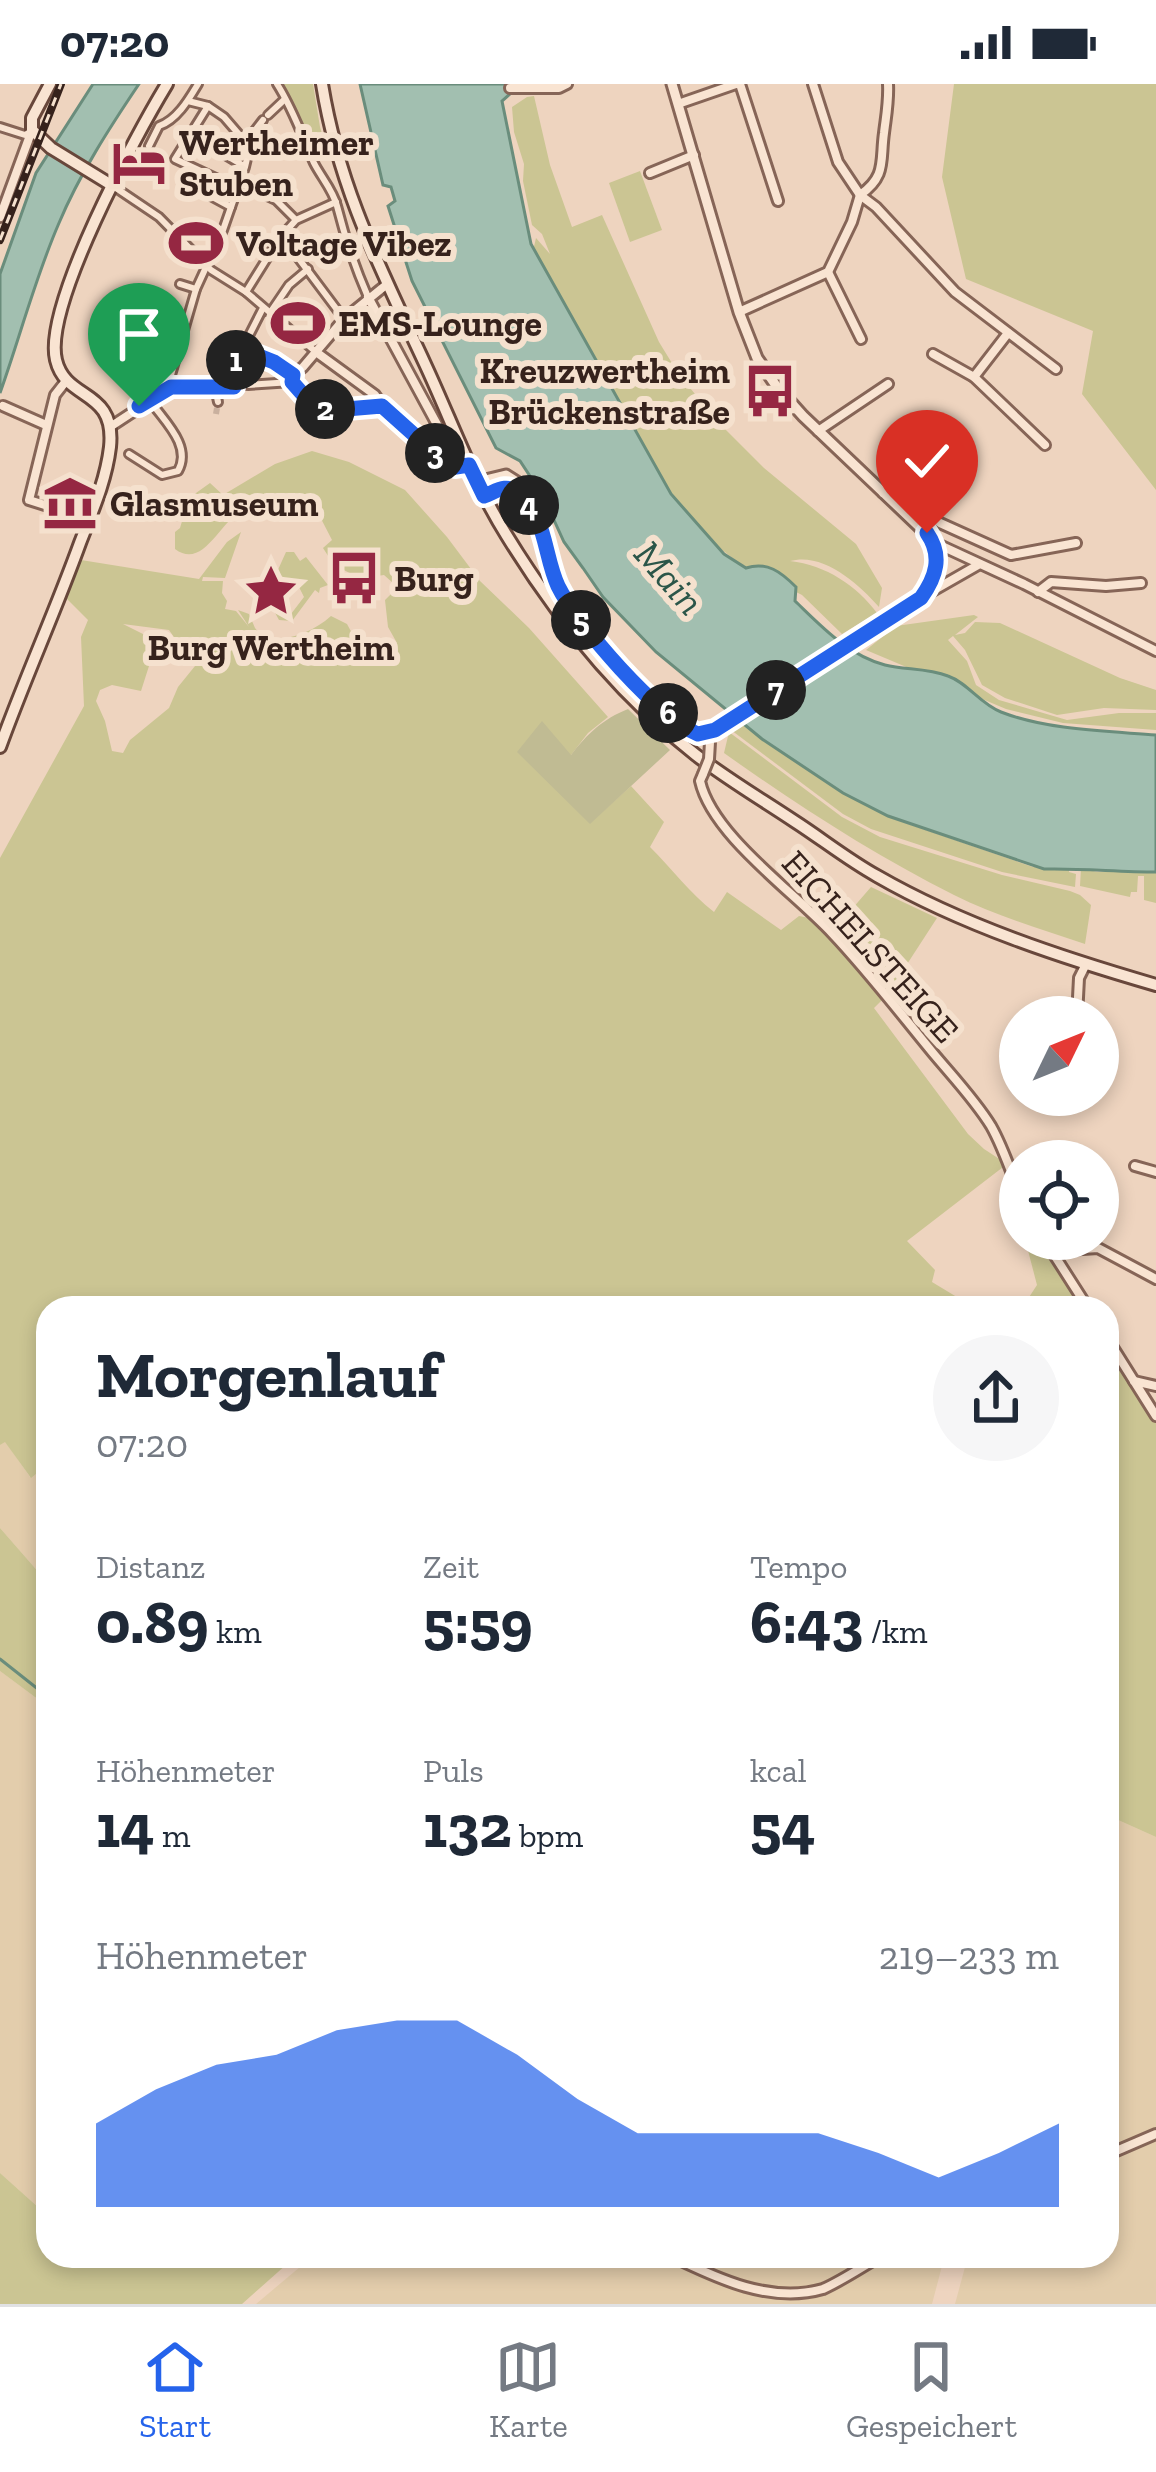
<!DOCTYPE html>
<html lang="de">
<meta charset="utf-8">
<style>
body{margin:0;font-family:"Zilla Slab",serif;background:#f6f6f7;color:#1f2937;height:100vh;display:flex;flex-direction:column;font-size:45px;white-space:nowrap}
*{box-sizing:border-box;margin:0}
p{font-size:39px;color:#747a83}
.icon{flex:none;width:66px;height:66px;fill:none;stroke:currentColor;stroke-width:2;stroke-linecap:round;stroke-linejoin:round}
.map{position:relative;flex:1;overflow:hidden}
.panel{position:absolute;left:36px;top:1212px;width:1083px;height:972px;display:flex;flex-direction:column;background:#fff;border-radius:36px;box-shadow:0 6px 18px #0003}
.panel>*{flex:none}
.needle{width:78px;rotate:47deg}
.fabs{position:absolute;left:999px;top:912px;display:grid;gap:24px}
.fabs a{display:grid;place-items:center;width:120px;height:120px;border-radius:50%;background:#fff;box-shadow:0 6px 18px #0003;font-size:60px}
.pin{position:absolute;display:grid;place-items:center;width:102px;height:102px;color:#fff;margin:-123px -51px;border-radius:50% 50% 50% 0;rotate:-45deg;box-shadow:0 0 12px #0007}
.pin .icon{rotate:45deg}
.km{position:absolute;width:60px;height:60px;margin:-30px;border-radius:50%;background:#222;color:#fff;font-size:33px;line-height:60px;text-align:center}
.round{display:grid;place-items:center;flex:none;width:126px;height:126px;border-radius:63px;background:#f6f6f7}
.headline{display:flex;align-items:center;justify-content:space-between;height:204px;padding:0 60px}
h1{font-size:66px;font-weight:700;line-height:90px}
.stats{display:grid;grid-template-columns:repeat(3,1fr);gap:18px;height:204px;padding:12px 60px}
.stats div{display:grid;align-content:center}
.stats b{font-size:60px;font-weight:700}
.stats small{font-size:33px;font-weight:400}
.stats p{font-size:33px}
.chart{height:336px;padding:24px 60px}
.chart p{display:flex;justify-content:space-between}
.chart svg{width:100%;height:216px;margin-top:12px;fill:#2563eb;opacity:.7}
.status{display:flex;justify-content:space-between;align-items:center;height:84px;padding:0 60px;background:#fff;direction:ltr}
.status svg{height:33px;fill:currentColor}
.tabs{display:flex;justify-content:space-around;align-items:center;height:168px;border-top:3px solid #e0e1e3;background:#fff;font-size:33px;color:#747a83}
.tabs a{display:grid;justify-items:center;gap:6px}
.tabs .active{color:#2563eb}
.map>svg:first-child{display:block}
.farmland{fill:#e3cdac}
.green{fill:#cbc593;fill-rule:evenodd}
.cemetery{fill:#c0bb93}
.water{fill:#a2bfb0;stroke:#6a8d7c;stroke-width:3}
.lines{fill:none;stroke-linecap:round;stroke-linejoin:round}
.stream{stroke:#6a8d7c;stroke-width:3}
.pedestrian-tunnel{stroke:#c9b09e;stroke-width:6;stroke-dasharray:6 3;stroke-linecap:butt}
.pedestrian-casing{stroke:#866557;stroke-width:12}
.minor-casing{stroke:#866557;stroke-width:14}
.tertiary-casing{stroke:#866557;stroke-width:15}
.secondary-casing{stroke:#68473b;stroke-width:16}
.pedestrian{stroke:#f9e4d2;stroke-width:6}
.minor{stroke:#f9e4d2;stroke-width:8}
.tertiary{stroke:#f9e4d2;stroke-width:9}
.secondary{stroke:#f9e4d2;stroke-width:10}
.rail-casing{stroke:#36221c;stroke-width:8}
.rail{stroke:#f5e1ce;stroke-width:3;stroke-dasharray:9;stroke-linecap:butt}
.minor-bridge-casing{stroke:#866557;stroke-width:14;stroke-linecap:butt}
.minor-bridge{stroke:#f9e4d2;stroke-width:8}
.route-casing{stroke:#fff;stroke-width:24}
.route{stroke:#2563eb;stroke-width:15}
.labels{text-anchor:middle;stroke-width:12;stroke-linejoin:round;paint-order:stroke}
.poi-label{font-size:36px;font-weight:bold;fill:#36221c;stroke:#f5e1ce;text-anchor:start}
.street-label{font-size:36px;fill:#36221c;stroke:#f5e1ce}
.water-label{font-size:39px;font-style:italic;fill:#2b5649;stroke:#f5e1ce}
</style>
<div class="status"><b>07:20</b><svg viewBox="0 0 49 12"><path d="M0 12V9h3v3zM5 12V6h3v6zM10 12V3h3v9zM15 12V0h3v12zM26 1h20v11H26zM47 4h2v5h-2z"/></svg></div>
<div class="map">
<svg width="1156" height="2220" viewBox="0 0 1156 2220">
<rect width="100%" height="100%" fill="#eed4bf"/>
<!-- farmland -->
<g class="farmland">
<path d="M5,1357L30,1393L36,1389L48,1403V1499L0,1444V1361Z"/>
<path d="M0,1587L43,1619L48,1643V2132L0,2089Z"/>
<path d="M1107,1731L1156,1753V2220H955L968,2172H1107Z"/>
<path d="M313,2172H771V2176L798,2172H964L942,2182L932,2220H256Z"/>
</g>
<!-- green -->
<g class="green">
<path d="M277,0H313L320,43L329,74L315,79Z"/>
<path d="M954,0H1156V406L1082,310L1093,247L966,195L942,93Z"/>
<path d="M534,12L550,81L572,143L602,131L659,258L678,289L716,336L764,384L856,460L882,504L879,523C858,499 823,468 790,477C826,481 857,502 877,529L842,550L802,511L739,479L717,462L669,408L562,227L532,171L536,154L550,170L542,150L532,141L523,97L524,80L514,48L512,23L527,13Z"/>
<path d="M640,87L662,146L630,158L609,99Z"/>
<path d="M312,367L349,378L405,406L447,453L480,497L529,544L608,633L588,649L571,671L590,739L631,702L664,738L650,763C672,785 690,809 714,828L727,808L781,846L799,832L820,836L832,848L871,803L937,834L887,911L874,924L968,1050L984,1065L1007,1080L907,1157L935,1186L932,1198L975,1224H48V1380L31,1394L5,1358L0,1361V774L84,622L81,553L88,536L66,514L81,476L199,495L227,458L241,448L225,494L203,493L202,497H223L222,509L227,517L225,525L236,527L249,543L238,526L249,530L255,544L263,554C288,558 313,548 331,532L347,540L354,553L378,567L397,559L388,543L385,516L392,509L393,499L384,491L377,492L371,500L334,481L323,464L332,456L316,425L304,411L298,415C280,415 258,417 242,426C219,439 203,486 175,465V448L180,444L189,414L210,399L223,411L275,380ZM123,540L169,546L176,556L169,560L168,565L195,582L178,603L169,624L130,656L123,669L112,667L105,637L96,617L100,606L112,601L141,607L157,557Z"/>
<path d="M286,468H294L300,477L306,473L328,501L320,504L319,509L315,506L292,537L279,536L273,525L277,521L291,530L304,513L297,499L285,507L287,512L280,521L273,514V509L267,519L265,513L276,494H281V502L283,499V493L277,488Z"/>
<path d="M974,531L978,533L955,551L965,549L975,538L1000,539L1120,594L1156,606V626L1104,624L1057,631L1005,614L982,601L965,566L953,552L948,556L967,577L976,601L999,616L1067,636L1119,629H1156V646L1063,639L1006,625L866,566L896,542Z"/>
<path d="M741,639L843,709L888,733L1033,783H1069V788L1076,790L1075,803L1002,788L871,745L843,730L731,646Z"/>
<path d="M729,648L842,733L880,753L1002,791L1070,807L1080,811L1091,821L1085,860C1041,845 996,832 954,811C874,771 797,721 724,669Z"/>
<path d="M1081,784L1097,788H1156V819L1144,816V792H1138L1137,808H1131L1130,813L1080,802Z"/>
<path d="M1025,1155H1044L1088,1224H1022L1037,1201Z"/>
<path d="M1107,1254L1156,1333V1753L1107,1731Z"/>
<path d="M0,1444L48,1499V1643L43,1619L0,1587Z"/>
<path d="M0,2089L48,2132V2172H296L242,2220H0Z"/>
</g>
<!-- cemetery -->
<path class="cemetery" d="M628,625L670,666L590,740L517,668L542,637L571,671C588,649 603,635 628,625Z"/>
<!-- water -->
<g class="water">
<path d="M93,0H139C110,43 79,91 59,139C35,194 20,253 0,309V190L36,89Z"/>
<path d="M360,0H508L510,10L502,17L531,160L671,410L724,470L746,484C767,477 781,488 796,503L795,517C822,543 848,571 885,581C905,586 927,584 948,592C968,599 980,620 1001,628C1047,646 1106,647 1156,651V788C1118,788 1081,784 1044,785L888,732L843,709L762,655L656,568L603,513L583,484L564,458L543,412L520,377L496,364L412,197L388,122L395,117L391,103L383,101Z"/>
</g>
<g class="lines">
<!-- stream -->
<path class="stream" d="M0,1575L48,1613"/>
<!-- pedestrian-tunnel -->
<path class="pedestrian-tunnel" d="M216,330L218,318"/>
<defs>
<g id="pedestrian">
<path d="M277,0C293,25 302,52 314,79C321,93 333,106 337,122C345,154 355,183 368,213"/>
<path d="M188,17L208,22L224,33L249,62"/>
<path d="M208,22L175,75L237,104"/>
<path d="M268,31L285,15"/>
<path d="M0,43L25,51L30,48"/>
<path d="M190,50L244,82"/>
<path d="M149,62L159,42C177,36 189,15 198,0"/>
<path d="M203,89L196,104L231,123"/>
<path d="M239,99L276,116L295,135"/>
<path d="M113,102L159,133L211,186L246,208L316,268"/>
<path d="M279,155L293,167L344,235"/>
<path d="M180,200L196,205"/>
<path d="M246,208L279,155L296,136L336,118"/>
<path d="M270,229L289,201L308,185"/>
<path d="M163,238L134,235L115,258L171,291"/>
<path d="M243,266L274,279L293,291"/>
<path d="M245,301L215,304L171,303V291L196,205L223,146L245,83L253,49L263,36"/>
<path d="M248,301L292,298"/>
<path d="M234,303V281L263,224"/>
<path d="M215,304L218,318"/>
<path d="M129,370L162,391L178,387C192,362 165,338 151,318"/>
</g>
<g id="minor">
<path d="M740,0L778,117"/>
<path d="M813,0L838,78L860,111L876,123L955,208L1056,285"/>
<path d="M510,4H559L567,0"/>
<path d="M678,20L736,0"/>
<path d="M650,89L694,71"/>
<path d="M860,111C887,92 880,77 884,49C886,32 889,18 888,0"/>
<path d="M0,133L32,46"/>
<path d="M828,188L861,255"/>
<path d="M368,213L447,359V377"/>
<path d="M739,228L828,188L852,138L860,111"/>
<path d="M316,268L375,311L382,321L440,374L456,383L469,381"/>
<path d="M933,270L974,293L1045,361"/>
<path d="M974,293L1008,249"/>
<path d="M66,297L55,311L29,416L89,435"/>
<path d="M382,321L311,328L307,315L292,298L293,291L303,283L344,235L386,201"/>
<path d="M3,322L46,341"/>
<path d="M110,343L171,303"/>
<path d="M818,347L888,300"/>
<path d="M883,409L890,407L897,410L940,439L1011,471L1076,459"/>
<path d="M933,458L1024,500L1156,567"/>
<path d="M1038,508L1051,498L1106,502L1141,499"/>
<path d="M922,513L978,481"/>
<path d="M703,690L700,697C712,751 794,808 832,849C868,887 900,929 933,969C953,993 975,1016 991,1042C1003,1063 1011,1088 1020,1111"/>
<path d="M1077,933L1079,894L1086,880"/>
<path d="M1135,1082L1156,1088"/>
<path d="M1044,1155L1088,1224"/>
<path d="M1052,1167L1098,1164L1156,1195"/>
<path d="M1107,1254L1156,1332"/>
<path d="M1134,1297L1156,1302"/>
<path d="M1107,2071L1156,2050"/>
<path d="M671,2172C718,2195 771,2220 823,2205C843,2196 862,2183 881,2172"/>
</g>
<g id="tertiary">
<path d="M477,398L506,391L525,403C541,433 544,470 558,501C575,540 660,634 698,650L714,646L915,518C935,499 942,477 929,452L803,332L777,303L757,274L739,228L672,0"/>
<path d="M485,412L503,404H512L530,421"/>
</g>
<g id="secondary">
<path d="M50,0L32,34V46L51,64L113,102"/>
<path d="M322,0C339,105 381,185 425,280C452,338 473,398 507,452C558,535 619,611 696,671C727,695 761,715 794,737C822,755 848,776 877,792C962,841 1063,874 1156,901"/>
<path d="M0,663C25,594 55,528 80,459C92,428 106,397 110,363C116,304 66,318 56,276C43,222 136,51 167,0"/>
</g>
</defs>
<!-- pedestrian casing -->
<use href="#pedestrian" class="pedestrian-casing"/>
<!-- minor casing -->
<use href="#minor" class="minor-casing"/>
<!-- tertiary casing -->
<use href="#tertiary" class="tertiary-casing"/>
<!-- secondary casing -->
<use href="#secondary" class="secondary-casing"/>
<!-- pedestrian -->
<use href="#pedestrian" class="pedestrian"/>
<!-- minor -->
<use href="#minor" class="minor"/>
<!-- tertiary -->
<use href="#tertiary" class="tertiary"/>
<!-- secondary -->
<use href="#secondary" class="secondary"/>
<defs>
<path id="rail" d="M0,156L61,0"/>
</defs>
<!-- rail casing -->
<use href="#rail" class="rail-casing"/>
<!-- rail -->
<use href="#rail" class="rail"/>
<defs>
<path id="minor-bridge" d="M703,690L709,675L710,658"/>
</defs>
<!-- minor-bridge casing -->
<use href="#minor-bridge" class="minor-bridge-casing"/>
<!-- minor-bridge -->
<use href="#minor-bridge" class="minor-bridge"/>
</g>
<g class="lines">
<defs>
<path id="route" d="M139,322L171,303H234V281L241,265L274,278L293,291L292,298L307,315L311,328L382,322L440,374L456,383L469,381L484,412C497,407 506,399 518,409C546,430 544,472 558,502C577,541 659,634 698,650L715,646L921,514C936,493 943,472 927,449"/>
</defs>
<!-- route casing -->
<use href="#route" class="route-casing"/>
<!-- route -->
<use href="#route" class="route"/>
</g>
<!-- icons -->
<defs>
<symbol id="hotel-bare" viewBox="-9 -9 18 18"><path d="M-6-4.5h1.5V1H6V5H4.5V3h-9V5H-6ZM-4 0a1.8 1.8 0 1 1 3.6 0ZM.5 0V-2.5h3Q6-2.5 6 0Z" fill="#952742" stroke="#f5e1ce" stroke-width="2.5" paint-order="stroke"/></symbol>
<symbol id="stadium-bare" viewBox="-9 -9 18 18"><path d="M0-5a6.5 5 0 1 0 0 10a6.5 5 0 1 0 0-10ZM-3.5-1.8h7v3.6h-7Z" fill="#952742" stroke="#f5e1ce" stroke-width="2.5" paint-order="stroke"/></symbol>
<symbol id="bus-bare" viewBox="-9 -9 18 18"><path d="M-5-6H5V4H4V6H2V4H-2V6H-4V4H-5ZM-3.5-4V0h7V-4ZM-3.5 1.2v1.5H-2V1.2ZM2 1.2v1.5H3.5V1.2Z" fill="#952742" stroke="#f5e1ce" stroke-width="2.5" paint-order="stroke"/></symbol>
<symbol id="museum-bare" viewBox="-9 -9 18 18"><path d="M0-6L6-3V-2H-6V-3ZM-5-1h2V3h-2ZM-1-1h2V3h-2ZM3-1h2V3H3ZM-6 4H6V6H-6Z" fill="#952742" stroke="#f5e1ce" stroke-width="2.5" paint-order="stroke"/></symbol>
<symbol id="sight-bare" viewBox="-9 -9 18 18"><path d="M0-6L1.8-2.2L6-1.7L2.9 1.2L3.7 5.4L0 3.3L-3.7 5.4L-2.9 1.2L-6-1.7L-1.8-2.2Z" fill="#952742" stroke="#f5e1ce" stroke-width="2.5" paint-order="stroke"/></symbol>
</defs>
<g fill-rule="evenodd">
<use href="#hotel-bare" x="101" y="41" width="76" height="76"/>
<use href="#stadium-bare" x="158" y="121" width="76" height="76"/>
<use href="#stadium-bare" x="260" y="201" width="76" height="76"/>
<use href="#bus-bare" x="732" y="269" width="76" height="76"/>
<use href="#museum-bare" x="32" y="381" width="76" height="76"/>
<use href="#bus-bare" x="316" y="456" width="76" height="76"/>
<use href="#sight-bare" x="233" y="469" width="76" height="76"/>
</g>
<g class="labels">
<!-- poi labels -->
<g class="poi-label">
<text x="179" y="71">Wertheimer<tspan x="179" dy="41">Stuben</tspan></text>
<text x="236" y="172">Voltage Vibez</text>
<text x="338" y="252">EMS-Lounge</text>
<text x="730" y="299" text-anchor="end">Kreuzwertheim<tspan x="730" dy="41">Brückenstraße</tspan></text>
<text x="110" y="432">Glasmuseum</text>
<text x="394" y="507">Burg</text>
<text x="271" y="576" text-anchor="middle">Burg Wertheim</text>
</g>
<!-- street labels -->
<g class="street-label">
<text transform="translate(871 862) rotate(48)" y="13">EICHELSTEIGE</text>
</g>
<!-- water labels -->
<g class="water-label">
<text transform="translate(670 493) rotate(49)" y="14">Main</text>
</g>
</g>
</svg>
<div class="fabs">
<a><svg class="needle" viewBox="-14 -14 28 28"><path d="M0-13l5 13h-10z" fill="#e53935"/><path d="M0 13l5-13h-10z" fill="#747a83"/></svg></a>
<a><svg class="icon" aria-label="locate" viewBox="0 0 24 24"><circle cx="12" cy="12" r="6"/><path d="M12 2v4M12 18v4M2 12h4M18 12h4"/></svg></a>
</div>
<div class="pin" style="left:139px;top:322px;background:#1e9e55"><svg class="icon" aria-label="arrive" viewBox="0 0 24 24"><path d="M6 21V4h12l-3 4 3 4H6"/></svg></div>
<div class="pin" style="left:927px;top:449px;background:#d93025"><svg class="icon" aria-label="check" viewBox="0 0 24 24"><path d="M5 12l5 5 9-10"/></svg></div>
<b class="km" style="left:236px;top:276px">1</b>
<b class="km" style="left:325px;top:325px">2</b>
<b class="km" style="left:435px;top:369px">3</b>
<b class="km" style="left:529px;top:421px">4</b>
<b class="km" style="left:581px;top:536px">5</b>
<b class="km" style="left:668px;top:629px">6</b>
<b class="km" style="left:776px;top:606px">7</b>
<section class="panel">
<div class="headline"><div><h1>Morgenlauf</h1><p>07:20</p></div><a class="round"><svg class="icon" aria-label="share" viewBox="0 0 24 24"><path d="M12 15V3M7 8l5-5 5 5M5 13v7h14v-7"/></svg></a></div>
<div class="stats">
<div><p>Distanz</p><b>0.89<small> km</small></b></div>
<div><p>Zeit</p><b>5:59</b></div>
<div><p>Tempo</p><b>6:43<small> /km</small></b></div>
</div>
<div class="stats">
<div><p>Höhenmeter</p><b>14<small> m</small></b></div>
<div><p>Puls</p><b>132<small> bpm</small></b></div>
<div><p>kcal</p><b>54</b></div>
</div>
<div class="chart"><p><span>Höhenmeter</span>219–233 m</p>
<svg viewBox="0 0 160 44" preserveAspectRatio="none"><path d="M0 44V27L10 20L20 15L30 13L40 8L50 6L60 6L70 13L80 22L90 29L100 29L110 29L120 29L130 33L140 38L150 33L160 27V44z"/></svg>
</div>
</section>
</div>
<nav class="tabs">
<a class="active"><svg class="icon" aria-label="home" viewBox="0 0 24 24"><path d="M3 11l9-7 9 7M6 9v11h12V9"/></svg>Start</a>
<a><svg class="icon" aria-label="map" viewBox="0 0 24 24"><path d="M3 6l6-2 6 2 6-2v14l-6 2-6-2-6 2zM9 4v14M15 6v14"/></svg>Karte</a>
<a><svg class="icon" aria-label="saved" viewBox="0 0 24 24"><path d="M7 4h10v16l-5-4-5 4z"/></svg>Gespeichert</a>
</nav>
